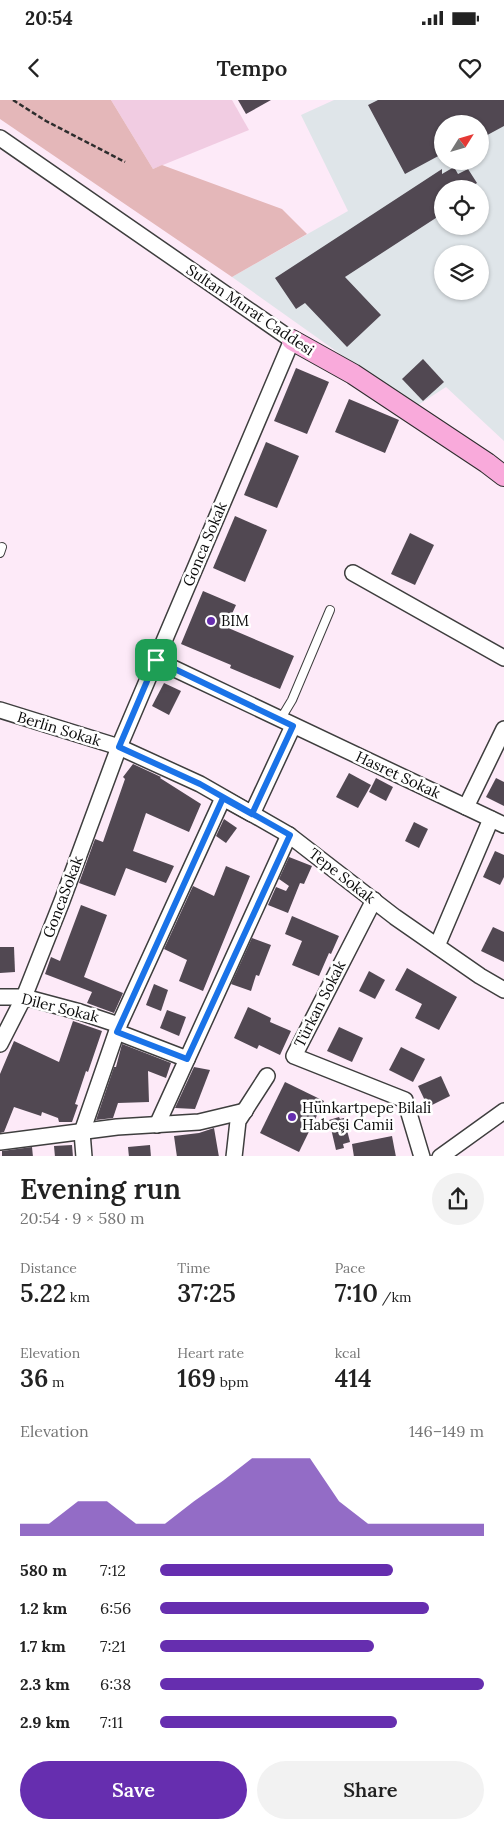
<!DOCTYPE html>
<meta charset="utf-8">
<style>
body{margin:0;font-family:Lora,serif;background:#f2f2f2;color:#222;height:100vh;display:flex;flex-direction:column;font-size:19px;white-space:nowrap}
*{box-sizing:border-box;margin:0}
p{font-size:16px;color:#767676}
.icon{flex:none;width:28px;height:28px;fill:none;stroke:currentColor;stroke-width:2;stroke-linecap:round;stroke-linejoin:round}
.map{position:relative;height:1056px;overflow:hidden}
.side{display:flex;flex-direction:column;background:#fff;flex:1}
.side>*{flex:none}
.needle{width:32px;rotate:53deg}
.tools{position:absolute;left:434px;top:15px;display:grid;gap:10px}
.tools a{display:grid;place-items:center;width:55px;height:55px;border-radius:50%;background:#fff;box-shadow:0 1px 4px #0004;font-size:25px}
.pin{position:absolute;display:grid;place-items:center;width:42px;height:42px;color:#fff;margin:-21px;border-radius:10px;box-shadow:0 2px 8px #0006}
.round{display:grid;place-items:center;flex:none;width:52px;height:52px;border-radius:26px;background:#f2f2f2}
.head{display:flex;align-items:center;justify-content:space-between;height:85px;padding:0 20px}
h1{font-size:28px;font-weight:600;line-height:38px}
.metrics{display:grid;grid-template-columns:repeat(3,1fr);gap:8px;height:85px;padding:5px 20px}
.metrics div{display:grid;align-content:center}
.metrics b{font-size:25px;font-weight:600}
.metrics small{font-size:14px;font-weight:400}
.metrics p{font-size:14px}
.chart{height:140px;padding:10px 20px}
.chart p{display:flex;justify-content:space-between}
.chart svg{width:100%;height:90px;margin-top:5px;fill:#662eaf;opacity:.7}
.primary-button{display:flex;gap:10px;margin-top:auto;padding:10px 20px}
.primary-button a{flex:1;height:58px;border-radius:30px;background:#662eaf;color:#fff;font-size:20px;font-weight:600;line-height:58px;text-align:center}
.primary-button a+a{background:#f2f2f2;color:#222}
ul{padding:0 20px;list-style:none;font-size:16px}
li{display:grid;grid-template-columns:80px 60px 1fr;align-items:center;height:38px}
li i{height:12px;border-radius:6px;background:#662eaf}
.status{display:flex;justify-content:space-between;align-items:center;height:35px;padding:0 25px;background:#fff;direction:ltr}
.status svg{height:14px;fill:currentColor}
header{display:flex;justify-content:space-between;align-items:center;height:65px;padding:0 20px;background:#fff;font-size:22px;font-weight:600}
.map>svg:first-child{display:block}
.industrial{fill:#dfe5e9;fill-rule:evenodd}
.farmland{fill:#f1cce2}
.green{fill:#e4b7b9}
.building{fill:#514852}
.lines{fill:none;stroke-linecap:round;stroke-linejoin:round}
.lane-casing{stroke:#3e3e3e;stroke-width:10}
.street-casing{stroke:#3e3e3e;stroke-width:18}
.secondary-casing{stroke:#2d2d2d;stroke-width:22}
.path{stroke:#2d2d2d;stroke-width:2.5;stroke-dasharray:5 2.5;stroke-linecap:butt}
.lane{stroke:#fff;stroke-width:8}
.street{stroke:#fff;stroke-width:15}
.secondary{stroke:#f9aadb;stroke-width:20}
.route-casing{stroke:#fff;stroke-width:10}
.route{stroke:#1a73e8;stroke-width:6}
.poi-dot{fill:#662eaf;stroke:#fff;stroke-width:2}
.labels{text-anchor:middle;stroke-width:5;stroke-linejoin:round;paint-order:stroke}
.street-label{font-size:15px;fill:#0b0b0b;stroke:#fff}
.poi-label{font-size:15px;fill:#0b0b0b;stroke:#fff;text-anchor:start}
</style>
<div class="status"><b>20:54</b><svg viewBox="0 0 49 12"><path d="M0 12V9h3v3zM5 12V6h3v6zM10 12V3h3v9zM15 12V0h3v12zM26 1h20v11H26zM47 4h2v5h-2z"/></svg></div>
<header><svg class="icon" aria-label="back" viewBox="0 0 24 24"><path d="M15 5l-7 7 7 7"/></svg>Tempo<svg class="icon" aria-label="heart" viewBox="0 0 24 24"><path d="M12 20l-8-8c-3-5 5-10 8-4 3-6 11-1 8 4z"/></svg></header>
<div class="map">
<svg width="504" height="1057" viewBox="0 0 504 1057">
<rect width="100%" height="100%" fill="#fdeaf8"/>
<!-- industrial -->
<path class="industrial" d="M334,0H504V341L446,287L415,307L232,177L348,111L301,15ZM442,24H480V61H442ZM442,89H480V126H442ZM442,154H480V191H442Z"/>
<!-- farmland -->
<path class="farmland" d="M111,0H232L249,30L153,69Z"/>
<!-- green -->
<path class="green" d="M0,0H111L153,69L162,65L282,109L307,134L232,177L0,19Z"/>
<!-- building -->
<g class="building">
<path d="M238,0H271L246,14Z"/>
<path d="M378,0H504V26L480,39V24H442V54L405,74L368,5Z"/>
<path d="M454,67L458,74L468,69L477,83L468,89H442V114L345,177L381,215L347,247L305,203L296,209L275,178L442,69V74Z"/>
<path d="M423,259L444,282L423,301L402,279Z"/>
<path d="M296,268L329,282L307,334L274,321Z"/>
<path d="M349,299L399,320L385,353L335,332Z"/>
<path d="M266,342L299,356L277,408L244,395Z"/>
<path d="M235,416L267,430L245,482L213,468Z"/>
<path d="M410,433L434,445L415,485L391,474Z"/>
<path d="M203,491L236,505L226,527L294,556L280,589L230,568L231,565L181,544Z"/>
<path d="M164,583L181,591L169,615L152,606Z"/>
<path d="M133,664L161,677L160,678L201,704L189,732L146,713L133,751L174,766L166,783L126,768L115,796L79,783L95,739L103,742L125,679L123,677Z"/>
<path d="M349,673L371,685L358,708L336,697Z"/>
<path d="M376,678L393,687L386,701L369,692Z"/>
<path d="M496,678L504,682V706L486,697Z"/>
<path d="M224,719L237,728L226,743L216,736Z"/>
<path d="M414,722L428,729L419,748L405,741Z"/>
<path d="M495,751L504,755V777L500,785L483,777Z"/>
<path d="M289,757L312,766L304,784L300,783L288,813L268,805L276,787L286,791L289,786L279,779Z"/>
<path d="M226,766L250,776L203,891L179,881L187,860L164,849L193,786L214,796Z"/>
<path d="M81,805L107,815L84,877L123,893L114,913L87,903L92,892L45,874L51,857L60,861Z"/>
<path d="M292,816L339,836L331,854L329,853L319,876L292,865L302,841L285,834Z"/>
<path d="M493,827L504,832V862L481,851Z"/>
<path d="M252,838L271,845L259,876L256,875L251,891L231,884Z"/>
<path d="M0,847H14L15,872L0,873Z"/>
<path d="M407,868L457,897L439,930L415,918L422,904L395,890Z"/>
<path d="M369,871L385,880L375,899L359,891Z"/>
<path d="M154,884L168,890L161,911L146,905Z"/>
<path d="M248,907L271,918L270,922L291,931L280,955L259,945L257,949L234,938Z"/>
<path d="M167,910L186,917L179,936L160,928Z"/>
<path d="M73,921L102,931L88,972L86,971L75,1004L78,1005L72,1022H59L58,1018L42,1012L41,1016L14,1007L4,1032L0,1033V974L14,941L59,962Z"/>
<path d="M339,927L363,938L352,962L327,951Z"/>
<path d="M122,944L171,963L166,978L148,971L149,1002L118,1003L113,1018L96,1020L114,967H116Z"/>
<path d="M401,947L425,959L413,982L389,970Z"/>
<path d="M194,967L210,970L195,1009L175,1008Z"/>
<path d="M441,976L450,996L428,1007L418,986Z"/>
<path d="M285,982L324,1001L299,1052L260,1033Z"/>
<path d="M339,1017L340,1019L344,1018L350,1042L343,1044L344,1048L336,1050L329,1020Z"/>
<path d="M214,1028L219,1057H177L174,1036L199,1033Z"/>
<path d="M392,1036L396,1057H354L352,1044Z"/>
<path d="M72,1045L73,1057H55L54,1046Z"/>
<path d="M150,1045L151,1057H129L128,1047Z"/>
<path d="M32,1047L33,1057H2V1051Z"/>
</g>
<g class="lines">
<defs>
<g id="lane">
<path d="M0,453L2,447"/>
<path d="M280,620L292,600L330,510"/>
</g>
<g id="street">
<path d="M0,38L292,240L119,647L62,801L24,897L0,944"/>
<path d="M353,473L504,558"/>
<path d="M156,560L504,725"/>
<path d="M0,610L119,647L200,684L289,735L395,817L480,876L504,890"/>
<path d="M466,707L504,629"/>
<path d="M374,800L294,956L405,1000L422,1057"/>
<path d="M437,846L491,719"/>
<path d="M0,897H24L80,912L119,925"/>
<path d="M117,932L187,959"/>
<path d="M157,1025L289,735"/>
<path d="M0,1042L117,1027L199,1022L245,1011"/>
<path d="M84,1057L82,1032L119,925L223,698L252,714L293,626"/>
<path d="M234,1057L238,1021L267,976"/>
<path d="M440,1057L504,1011"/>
</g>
<path id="secondary" d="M292,240L353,274L487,363L504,376"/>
</defs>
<!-- lane casing -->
<use href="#lane" class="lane-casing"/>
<!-- street casing -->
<use href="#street" class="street-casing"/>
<!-- secondary casing -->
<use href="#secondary" class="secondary-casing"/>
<!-- path -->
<path class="path" d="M13,0L46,21L125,62"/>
<!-- lane -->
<use href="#lane" class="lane"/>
<!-- street -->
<use href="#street" class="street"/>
<!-- secondary -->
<use href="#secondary" class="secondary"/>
</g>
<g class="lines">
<defs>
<path id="route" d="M156,560L119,647L200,684L290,735L187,959L117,932L223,698L252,714L293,626L156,560"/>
</defs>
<!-- route casing -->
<use href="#route" class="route-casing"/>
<!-- route -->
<use href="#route" class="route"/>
</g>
<!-- markers -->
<g class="poi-dot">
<circle cx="211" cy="521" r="5"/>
<circle cx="292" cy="1017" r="5"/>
</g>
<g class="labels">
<!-- street labels -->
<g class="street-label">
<text transform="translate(250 210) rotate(34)" y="5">Sultan Murat Caddesi</text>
<text transform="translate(205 444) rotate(-67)" y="5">Gonca Sokak</text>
<text transform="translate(59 629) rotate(17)" y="5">Berlin Sokak</text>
<text transform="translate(398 675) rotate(25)" y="5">Hasret Sokak</text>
<text transform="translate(342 776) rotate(38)" y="5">Tepe Sokak</text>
<text transform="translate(63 797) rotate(-69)" y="5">GoncaSokak</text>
<text transform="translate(320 904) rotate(-63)" y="5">Türkan Sokak</text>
<text transform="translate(60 908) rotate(14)" y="5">Diler Sokak</text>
</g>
<!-- poi labels -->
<g class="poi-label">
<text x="221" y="526">BIM</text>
<text x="302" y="1013">Hünkartpepe Bilali<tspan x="302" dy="17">Habeşi Camii</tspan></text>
</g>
</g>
</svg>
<div class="tools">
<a><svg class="needle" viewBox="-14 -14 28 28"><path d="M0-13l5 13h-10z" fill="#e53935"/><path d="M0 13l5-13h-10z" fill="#767676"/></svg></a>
<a><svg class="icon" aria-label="locate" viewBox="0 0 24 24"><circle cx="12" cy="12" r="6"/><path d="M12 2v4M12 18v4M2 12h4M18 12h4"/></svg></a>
<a><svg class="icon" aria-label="layers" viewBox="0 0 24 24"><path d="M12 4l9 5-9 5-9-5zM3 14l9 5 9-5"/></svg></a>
</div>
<div class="pin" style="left:156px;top:560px;background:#1e9e55"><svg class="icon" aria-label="arrive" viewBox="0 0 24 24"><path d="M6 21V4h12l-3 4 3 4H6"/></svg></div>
</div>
<section class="side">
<div class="head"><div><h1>Evening run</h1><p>20:54 · 9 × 580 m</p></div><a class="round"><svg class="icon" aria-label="share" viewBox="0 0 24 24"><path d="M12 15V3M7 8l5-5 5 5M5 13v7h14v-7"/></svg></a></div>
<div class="metrics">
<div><p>Distance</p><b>5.22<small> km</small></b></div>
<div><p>Time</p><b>37:25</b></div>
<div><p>Pace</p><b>7:10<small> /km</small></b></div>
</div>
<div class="metrics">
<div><p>Elevation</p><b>36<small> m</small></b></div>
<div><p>Heart rate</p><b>169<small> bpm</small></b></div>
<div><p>kcal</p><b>414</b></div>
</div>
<div class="chart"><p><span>Elevation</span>146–149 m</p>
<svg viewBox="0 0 160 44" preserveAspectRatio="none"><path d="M0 44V38L10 38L20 27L30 27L40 38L50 38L60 27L70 17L80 6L90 6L100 6L110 27L120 38L130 38L140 38L150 38L160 38V44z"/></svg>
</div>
<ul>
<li><b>580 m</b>7:12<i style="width:72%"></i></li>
<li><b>1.2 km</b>6:56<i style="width:83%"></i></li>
<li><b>1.7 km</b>7:21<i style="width:66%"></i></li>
<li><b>2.3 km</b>6:38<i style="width:100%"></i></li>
<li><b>2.9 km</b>7:11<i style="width:73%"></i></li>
</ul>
<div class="primary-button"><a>Save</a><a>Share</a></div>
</section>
